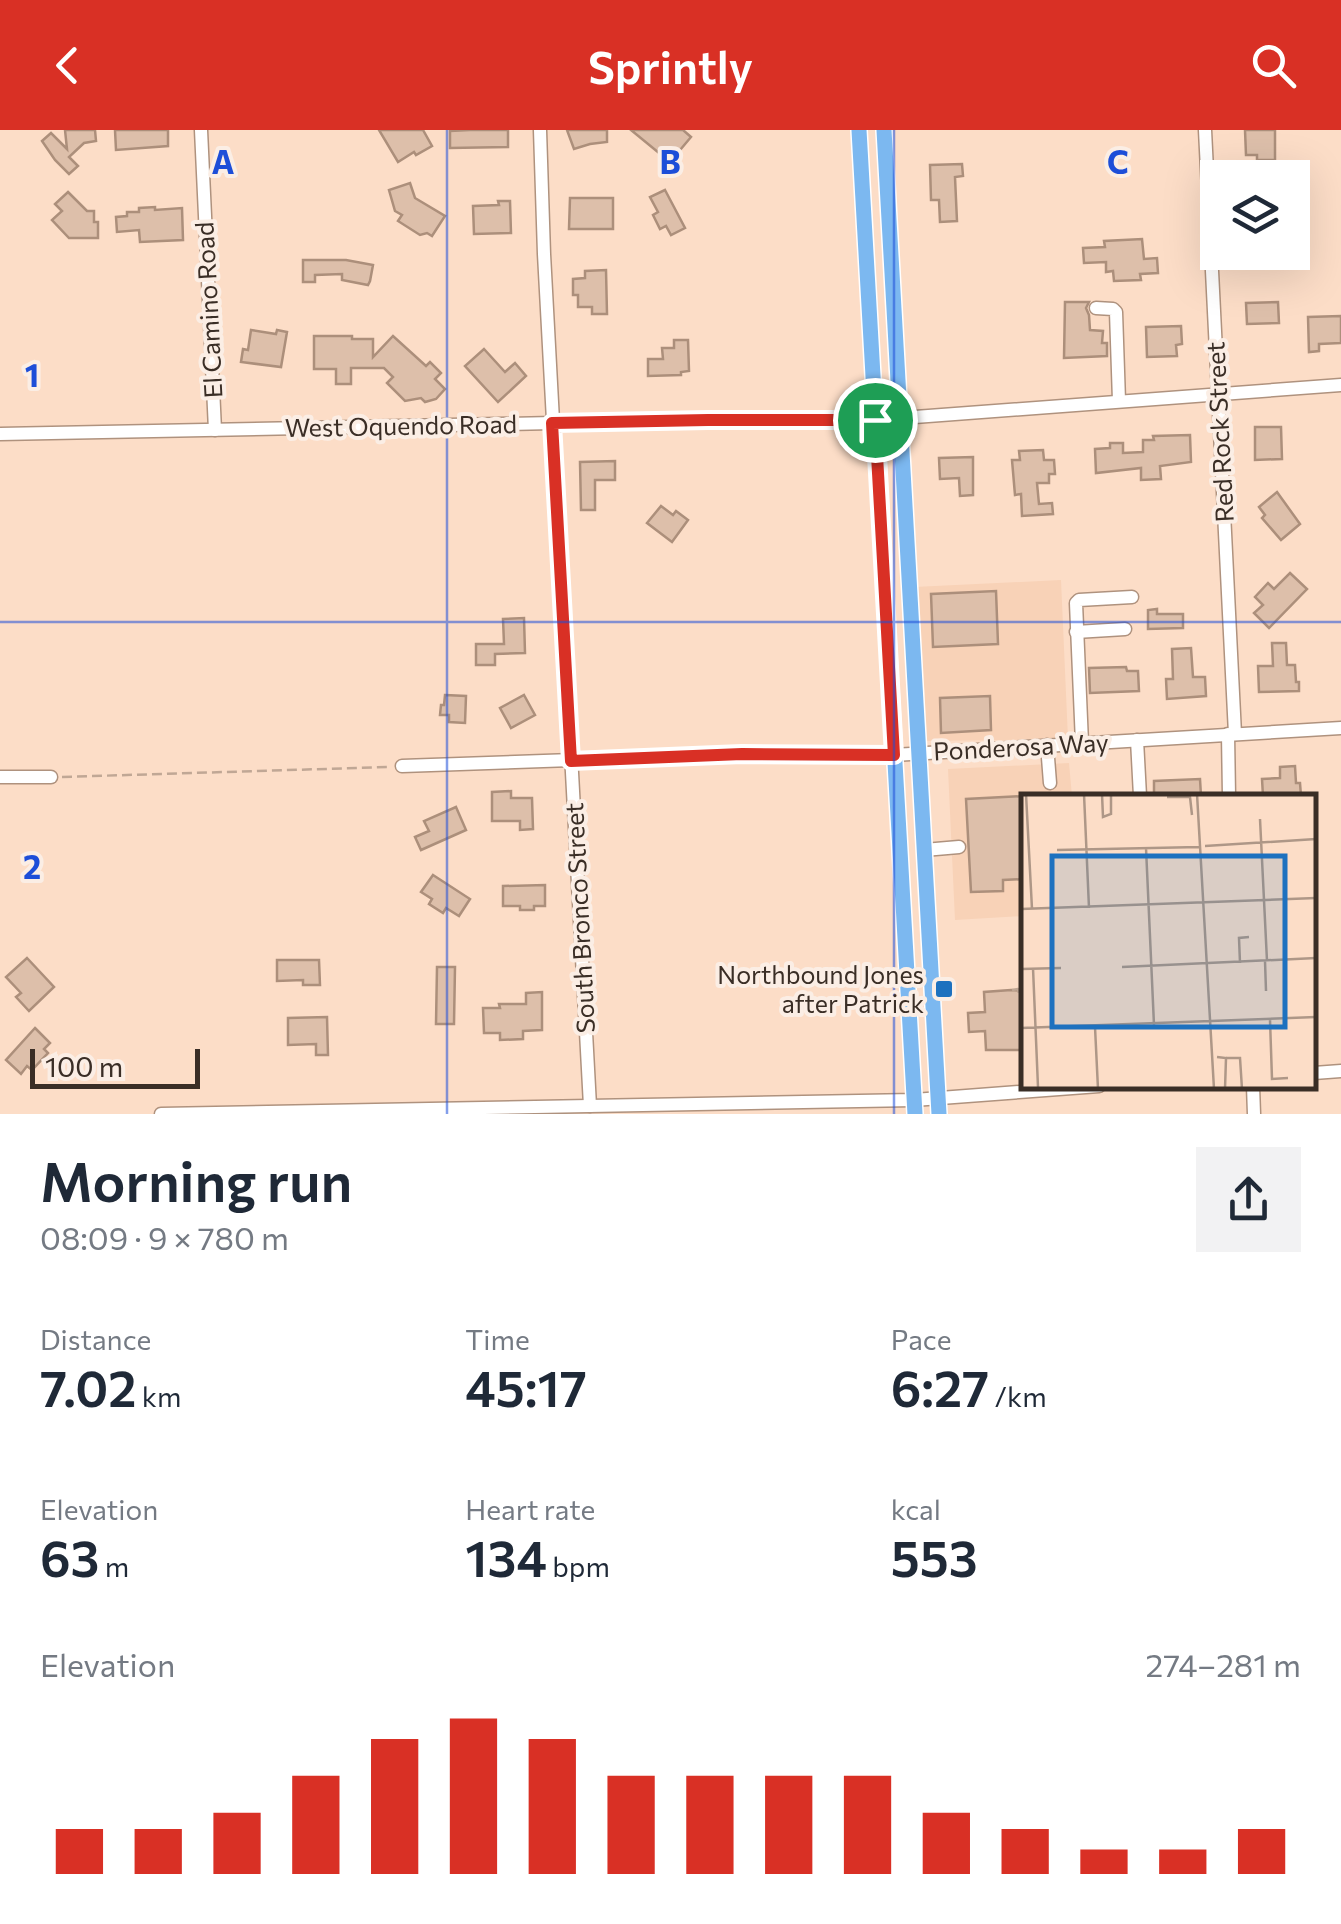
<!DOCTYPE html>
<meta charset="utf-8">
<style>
body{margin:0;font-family:Commissioner,sans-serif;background:#f2f2f3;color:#1f2937;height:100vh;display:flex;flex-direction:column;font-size:38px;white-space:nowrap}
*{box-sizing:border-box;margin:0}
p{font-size:32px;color:#747a83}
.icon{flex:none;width:55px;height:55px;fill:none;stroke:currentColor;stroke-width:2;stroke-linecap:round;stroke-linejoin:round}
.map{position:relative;height:984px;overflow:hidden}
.details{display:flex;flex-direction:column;background:#fff;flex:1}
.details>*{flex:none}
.controls{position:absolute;left:1200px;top:30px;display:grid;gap:20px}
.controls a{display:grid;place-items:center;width:110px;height:110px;border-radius:0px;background:#fff;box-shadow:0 10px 40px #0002;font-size:50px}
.scale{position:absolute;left:30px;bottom:25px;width:170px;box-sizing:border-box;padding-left:10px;border:5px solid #3a2e26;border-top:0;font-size:28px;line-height:35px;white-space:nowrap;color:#3a2e26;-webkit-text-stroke:8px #fbeee5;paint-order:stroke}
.pin{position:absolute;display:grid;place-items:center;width:85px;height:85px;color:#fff;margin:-42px;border:5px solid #fff;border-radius:50%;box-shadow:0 2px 10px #0007}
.round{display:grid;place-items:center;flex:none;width:105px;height:105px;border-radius:0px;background:#f2f2f3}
.headline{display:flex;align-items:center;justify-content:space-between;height:170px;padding:0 40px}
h1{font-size:55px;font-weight:600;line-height:75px}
.metrics{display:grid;grid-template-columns:repeat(3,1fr);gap:15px;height:170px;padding:10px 40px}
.metrics div{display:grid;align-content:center}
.metrics b{font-size:50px;font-weight:600}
.metrics small{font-size:28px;font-weight:400}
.metrics p{font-size:28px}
.chart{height:280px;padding:20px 40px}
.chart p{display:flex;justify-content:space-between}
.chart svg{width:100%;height:180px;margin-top:10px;stroke:#d93025;stroke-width:6}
header{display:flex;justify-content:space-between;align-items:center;height:130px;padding:0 40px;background:#d93025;color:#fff;font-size:45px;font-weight:600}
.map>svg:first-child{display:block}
.built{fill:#f8d2b7}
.building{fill:#ddbfaa;stroke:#ac8f7b;stroke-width:2.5}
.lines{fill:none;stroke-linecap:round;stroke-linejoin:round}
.minor-casing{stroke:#af927e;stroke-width:15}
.major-casing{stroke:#fff;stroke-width:18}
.path{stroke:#c0a795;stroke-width:2.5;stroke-dasharray:10 5;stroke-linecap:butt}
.minor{stroke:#fff;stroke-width:12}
.major{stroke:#7cb8f0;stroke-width:15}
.route-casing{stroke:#fff;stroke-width:20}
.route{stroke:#d93025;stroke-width:12}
.grid{fill:none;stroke:#1d4ed8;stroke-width:2.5;stroke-opacity:0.55}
.poi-dot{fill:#1d71bf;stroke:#fbeee5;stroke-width:4}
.labels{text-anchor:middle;stroke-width:8;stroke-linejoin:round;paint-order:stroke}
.street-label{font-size:25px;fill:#3a2e26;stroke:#fbeee5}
.poi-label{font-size:25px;fill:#3a2e26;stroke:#fbeee5;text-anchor:end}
.inset-road{fill:none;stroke:#ae9787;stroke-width:2.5}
.view{fill:#1d71bf;fill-opacity:0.15;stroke:#1d71bf;stroke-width:5}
.inset-edge{fill:none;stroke:#3a2e26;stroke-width:5}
.grid-label{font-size:32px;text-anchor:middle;font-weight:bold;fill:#1d4ed8;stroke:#fbeee5;stroke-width:8;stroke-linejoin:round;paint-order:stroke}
</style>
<header><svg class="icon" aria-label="back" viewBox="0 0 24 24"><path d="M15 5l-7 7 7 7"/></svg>Sprintly<svg class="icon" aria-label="search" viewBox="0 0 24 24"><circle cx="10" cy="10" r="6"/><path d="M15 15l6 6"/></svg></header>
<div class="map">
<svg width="1341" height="984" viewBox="0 0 1341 984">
<rect width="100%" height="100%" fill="#fcddc7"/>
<!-- built -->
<g class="built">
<path d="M1061,450L1068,609L925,611L914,457Z"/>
<path d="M1069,633L1072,666H1024L1023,786L955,790L948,639Z"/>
</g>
<!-- building -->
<g class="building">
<path d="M65,0H95L96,11L84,13L69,27L78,36L69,44L55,30L42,11L51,3L67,19Z"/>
<path d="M115,0H168V16L116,20Z"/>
<path d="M379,0H423L432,16L416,25L414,22L398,32Z"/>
<path d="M470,0H508V17L450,18V1Z"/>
<path d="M567,0H607V12L590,14L574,19Z"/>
<path d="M631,0H683L691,7L670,32Z"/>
<path d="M1245,0H1275V30H1257V25H1246Z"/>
<path d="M962,34L963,46L955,47L957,91L940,92L939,70H931L930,35Z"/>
<path d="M410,53L415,68L445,86L432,106L427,103L420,105L398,91L402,85L395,81L389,60Z"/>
<path d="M665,60L685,98L671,105L666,96L660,99L653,85L658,82L650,67Z"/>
<path d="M68,62L87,81H94V92H98V108H69L52,90L62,81L55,74Z"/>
<path d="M570,68H613V99H569Z"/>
<path d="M498,71H510L511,103L474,104L473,76L499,75Z"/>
<path d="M155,77V80L182,78L183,110L140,112L139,100L117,102L116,87L127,86V82H139V78Z"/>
<path d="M1142,109L1144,129L1157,128L1158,143L1140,144L1141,150L1114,151L1113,141L1106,142V132L1084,133L1083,118L1105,117L1104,111Z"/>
<path d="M303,130H346L373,135L370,151L368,155L342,150V144L315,145V152H303Z"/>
<path d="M606,140L607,184H592V177H578V165H573V149L585,148V141Z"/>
<path d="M1065,172H1089L1086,178L1089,185L1090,200L1103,201L1102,213H1107V226L1064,228Z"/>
<path d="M1278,172L1279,193L1247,194L1246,173Z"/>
<path d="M1341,186V213L1319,214V221L1309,222L1308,187Z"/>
<path d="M1181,196L1182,214L1176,215L1177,226L1147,227L1146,197Z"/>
<path d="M251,200L276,204L277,200L287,202L281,237L241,232L243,219L248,220Z"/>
<path d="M314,206H352V209H373V227L393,206L426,236L430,232L441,243L435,249L445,259L436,269L425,272L421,268L405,271L387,253L393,247L384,238H351V254H336V239H314Z"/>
<path d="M674,210H688L689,241L681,242V245L648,246V229H663L662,218H674Z"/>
<path d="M484,219L505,242L515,233L526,246L498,272L465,236Z"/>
<path d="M1255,297H1281L1282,329L1255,330Z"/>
<path d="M1190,305L1191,332L1160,336L1161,349L1141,350V338L1096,343L1095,319L1110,318V313H1123V323L1143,322V310H1154L1153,306Z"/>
<path d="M1043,320L1044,330H1054L1055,344H1049V353H1037L1039,374L1052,373L1053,384L1022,386L1021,364L1015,365L1012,330H1020L1019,321Z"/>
<path d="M973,327V365L960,366L959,348L940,349L939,328Z"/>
<path d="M615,331V350H595V380H581L580,332Z"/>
<path d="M1277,362L1300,394L1281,410L1262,388L1265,385L1259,377Z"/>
<path d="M661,376L673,385L676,381L688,390L672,412L647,393Z"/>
<path d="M1290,443L1307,459L1269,498L1254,483L1263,475L1255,467L1268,453L1274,459Z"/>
<path d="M996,461L998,514L933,517L931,464Z"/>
<path d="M1157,479V484H1183V498L1148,499V480Z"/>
<path d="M524,488L525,523L495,524V535H476V514H504L503,489Z"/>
<path d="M1272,513H1286L1287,535H1295L1296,552H1299V561L1259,562L1258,536H1273Z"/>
<path d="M1191,518L1193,547H1205L1206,566L1167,569L1166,549H1173L1172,519Z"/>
<path d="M1126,537L1127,541H1138L1139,561L1090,563L1089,538Z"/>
<path d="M445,565L466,566L465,593L449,592V585H440L441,575H444Z"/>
<path d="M524,565L535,585L511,598L500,578Z"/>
<path d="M990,566L991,600L941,603L940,568Z"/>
<path d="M1295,636L1296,653H1300L1301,666H1263L1262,649L1280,648V637Z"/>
<path d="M1200,649L1201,666H1154V651Z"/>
<path d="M511,661V668H532L533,699L520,700V691H492V662Z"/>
<path d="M1024,666V749L1003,750V761L971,762L966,669Z"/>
<path d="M456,677L466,700L421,720L415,707L429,701L424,691Z"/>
<path d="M433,745L470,769L459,786L446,778L443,783L429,774L432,769L421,762Z"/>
<path d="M545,755V776H534V780H520V776H503V756Z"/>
<path d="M27,828L54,857L29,881L16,867L21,863L6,847Z"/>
<path d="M277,830H319L320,855H303V850L277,851Z"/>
<path d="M437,837H455L454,894H436Z"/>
<path d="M1011,860L1024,861V920H986L985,901L969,902L968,883L985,882L984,862Z"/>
<path d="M542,862V900L523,901V909L500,910V903H484L483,878H500L499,874H526V863Z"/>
<path d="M327,887L328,925H316V914L288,915V888Z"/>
<path d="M35,898L50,913L44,919L48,923L32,940L27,936L21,944L6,930Z"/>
</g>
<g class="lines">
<defs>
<g id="minor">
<path d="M201,0L215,300"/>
<path d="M540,0L544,124L590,976"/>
<path d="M1205,0L1235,604"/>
<path d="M1096,178L1113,179L1116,182L1119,271"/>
<path d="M0,304L553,293L875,290L1341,255"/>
<path d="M1076,502L1125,499"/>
<path d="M1228,604L1229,666"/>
<path d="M1137,610L1140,666"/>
<path d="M1082,613L1076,473L1079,470L1132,467"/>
<path d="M1047,615L1050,653"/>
<path d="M402,636L742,624L894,625L1341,598"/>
<path d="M0,647H51"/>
<path d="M924,720L959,717"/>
<path d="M1314,943L1341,941"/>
<path d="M1253,956L1254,984"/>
<path d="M161,984L914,970L1099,956"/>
</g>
<g id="major">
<path d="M859,0L915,984"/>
<path d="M884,0L939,984"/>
</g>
</defs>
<!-- minor casing -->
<use href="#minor" class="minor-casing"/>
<!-- major casing -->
<use href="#major" class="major-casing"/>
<!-- path -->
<g class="path">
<path d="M62,647L389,637"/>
<path d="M1012,860L1018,859L1019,865"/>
</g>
<!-- minor -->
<use href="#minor" class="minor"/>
<!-- major -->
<use href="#major" class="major"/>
</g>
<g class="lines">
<defs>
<path id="route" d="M708,290H875L894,625L742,624L571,631L552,293Z"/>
</defs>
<!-- route casing -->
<use href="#route" class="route-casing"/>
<!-- route -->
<use href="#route" class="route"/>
</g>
<!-- grid -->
<path class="grid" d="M447,0V984M894,0V984M0,492H1341"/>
<!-- markers -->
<rect class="poi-dot" x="934" y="849" width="20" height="20" rx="5"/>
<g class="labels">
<!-- street labels -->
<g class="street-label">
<text transform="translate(209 180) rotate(-93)" y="9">El Camino Road</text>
<text transform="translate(401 296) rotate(-1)" y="9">West Oquendo Road</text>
<text transform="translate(1220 302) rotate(-93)" y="9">Red Rock Street</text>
<text transform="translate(1021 617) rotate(-3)" y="9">Ponderosa Way</text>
<text transform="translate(580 788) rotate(-93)" y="9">South Bronco Street</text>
</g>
<!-- poi labels -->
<g class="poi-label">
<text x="924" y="854">Northbound Jones<tspan x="924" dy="29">after Patrick</tspan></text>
</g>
</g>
<!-- overview -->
<g transform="translate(1021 664)">
<rect width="295" height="295" fill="#fcddc7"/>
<path class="inset-road" d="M5,0L11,115M63,0L68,114M81,0L82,23L90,20V1M176,0L193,295M146,3H169L171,21M239,25L246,167M184,52L295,45M125,54L133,231M36,56L178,53M0,115L295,104M244,167L245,197M219,169L218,144L228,143M101,173L295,164M12,174L17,293M0,175L40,174M249,226L251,285L267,284M74,233L77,295M0,234L295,223M196,263L205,264L204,295M205,264H219L221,295"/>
<path class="view" d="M31,62H264V233H31Z"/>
<rect width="295" height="295" class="inset-edge"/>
</g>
<g class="grid-label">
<text x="223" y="44">A</text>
<text x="670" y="44">B</text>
<text x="1118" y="44">C</text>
<text x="32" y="257">1</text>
<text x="32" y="749">2</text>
</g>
</svg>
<div class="controls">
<a><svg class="icon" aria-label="layers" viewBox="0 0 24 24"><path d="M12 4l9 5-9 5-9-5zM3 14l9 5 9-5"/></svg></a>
</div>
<div class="scale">100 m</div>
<div class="pin" style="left:875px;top:290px;background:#1e9e55"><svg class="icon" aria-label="arrive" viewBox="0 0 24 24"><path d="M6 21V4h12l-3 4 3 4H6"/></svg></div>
</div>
<section class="details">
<div class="headline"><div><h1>Morning run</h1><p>08:09 · 9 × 780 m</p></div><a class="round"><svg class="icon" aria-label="share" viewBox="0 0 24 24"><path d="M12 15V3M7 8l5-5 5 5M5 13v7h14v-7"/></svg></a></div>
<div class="metrics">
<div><p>Distance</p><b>7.02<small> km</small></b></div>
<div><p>Time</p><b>45:17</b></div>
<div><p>Pace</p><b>6:27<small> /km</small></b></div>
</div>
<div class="metrics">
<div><p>Elevation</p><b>63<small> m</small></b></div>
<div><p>Heart rate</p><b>134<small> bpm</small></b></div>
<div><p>kcal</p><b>553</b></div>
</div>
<div class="chart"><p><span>Elevation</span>274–281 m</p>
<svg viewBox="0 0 160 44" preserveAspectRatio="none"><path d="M5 44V33M15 44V33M25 44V29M35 44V20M45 44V11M55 44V6M65 44V11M75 44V20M85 44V20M95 44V20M105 44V20M115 44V29M125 44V33M135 44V38M145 44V38M155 44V33"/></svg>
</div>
</section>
